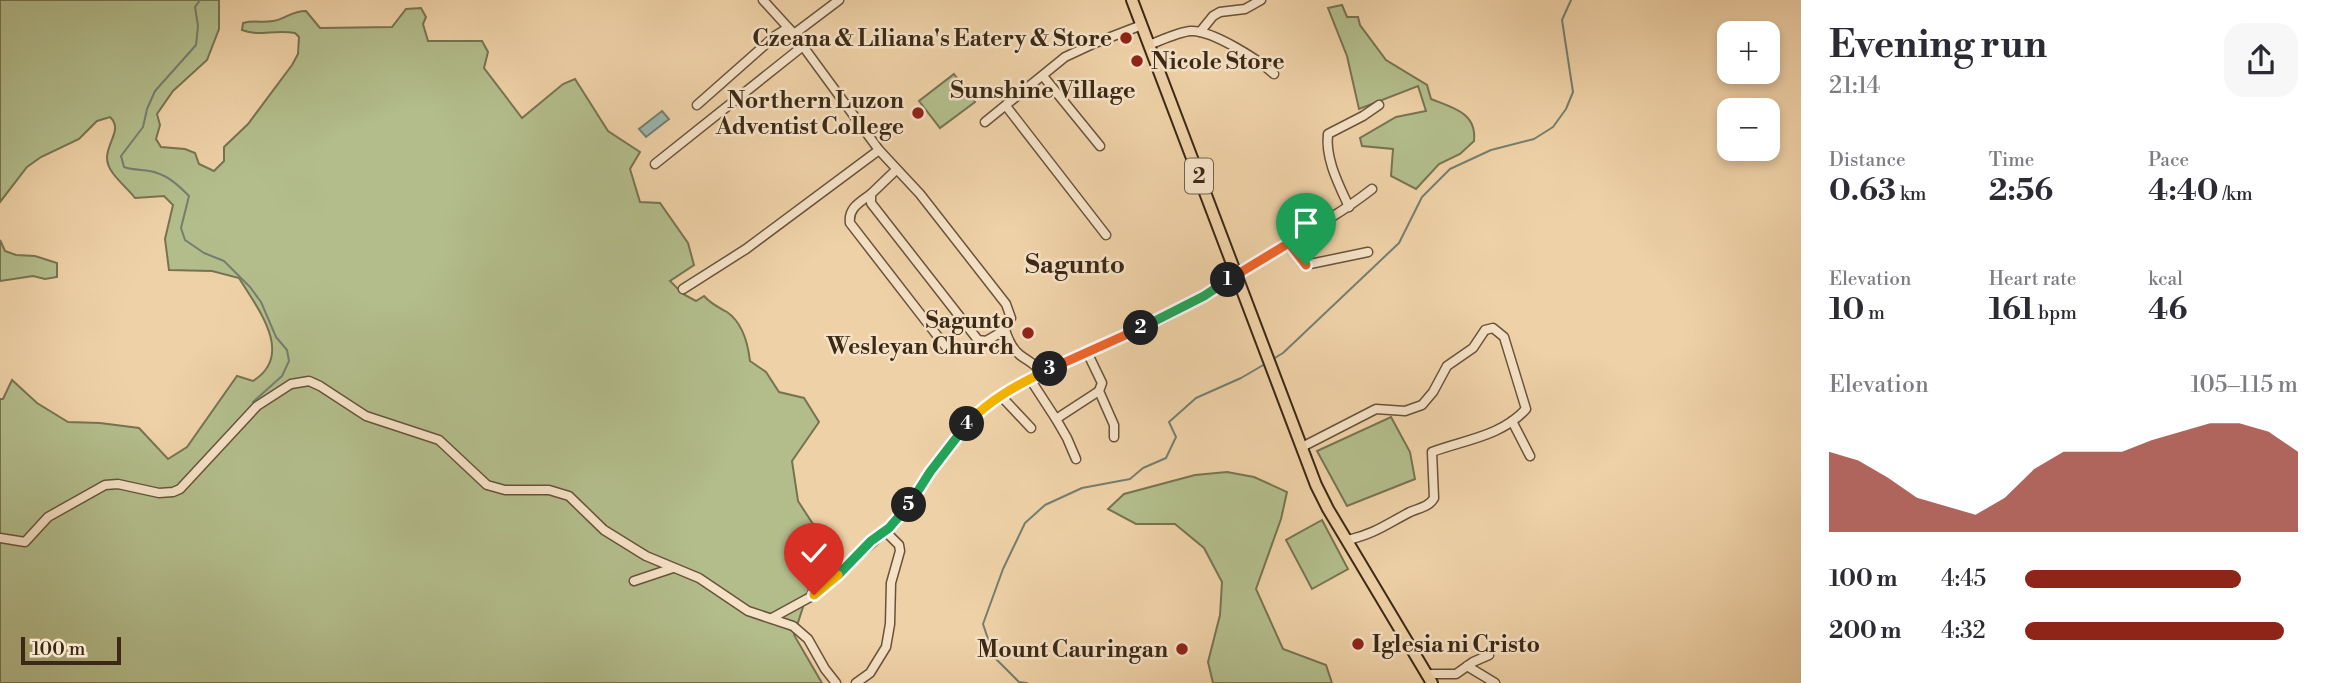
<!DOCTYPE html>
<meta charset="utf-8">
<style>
body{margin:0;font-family:"Libre Bodoni",serif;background:#f7f7f7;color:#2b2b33;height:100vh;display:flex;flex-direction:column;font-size:26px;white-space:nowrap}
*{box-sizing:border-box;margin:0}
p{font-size:23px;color:#7c7c81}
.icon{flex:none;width:38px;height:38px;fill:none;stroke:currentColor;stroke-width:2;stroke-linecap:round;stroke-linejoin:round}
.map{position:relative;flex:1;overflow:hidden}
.details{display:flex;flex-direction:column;background:#fff;width:525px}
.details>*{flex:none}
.controls{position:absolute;left:1717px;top:21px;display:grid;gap:14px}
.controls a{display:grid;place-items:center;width:63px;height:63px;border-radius:14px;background:#fff;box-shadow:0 4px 10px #0003;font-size:35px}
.scale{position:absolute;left:21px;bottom:18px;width:100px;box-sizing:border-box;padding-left:7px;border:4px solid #3b2916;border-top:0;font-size:19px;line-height:24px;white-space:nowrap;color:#3b2916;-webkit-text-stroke:5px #f5e1c6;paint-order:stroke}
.pin{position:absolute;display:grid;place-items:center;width:60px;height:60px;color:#fff;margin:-72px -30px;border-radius:50% 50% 50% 0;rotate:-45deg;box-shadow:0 0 7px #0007}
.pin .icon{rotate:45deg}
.km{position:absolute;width:35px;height:35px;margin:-18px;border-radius:50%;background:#222;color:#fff;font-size:19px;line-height:35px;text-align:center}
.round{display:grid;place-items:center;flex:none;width:74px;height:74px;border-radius:21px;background:#f7f7f7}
.head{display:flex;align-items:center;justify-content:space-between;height:119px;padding:0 28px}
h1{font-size:38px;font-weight:800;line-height:52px}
.metrics{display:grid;grid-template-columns:repeat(3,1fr);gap:10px;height:119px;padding:7px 28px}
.metrics div{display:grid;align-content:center}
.metrics b{font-size:30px;font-weight:800}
.metrics small{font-size:19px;font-weight:400}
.metrics p{font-size:19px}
.chart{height:196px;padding:14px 28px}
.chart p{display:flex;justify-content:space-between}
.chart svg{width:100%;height:126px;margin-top:7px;fill:#8f2418;opacity:.7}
ul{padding:0 28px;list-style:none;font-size:23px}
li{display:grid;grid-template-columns:112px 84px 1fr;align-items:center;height:52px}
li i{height:18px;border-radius:9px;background:#8f2418}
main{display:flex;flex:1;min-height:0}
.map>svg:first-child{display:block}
.green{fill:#b3bd8c;stroke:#777351;stroke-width:2}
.water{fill:#9ab6ac;stroke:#747e70;stroke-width:2}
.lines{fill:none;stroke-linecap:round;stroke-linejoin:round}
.stream{stroke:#747e70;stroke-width:2}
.minor-casing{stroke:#68533a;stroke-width:11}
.highway-casing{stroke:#3b2916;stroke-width:14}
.minor{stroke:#f5e1c6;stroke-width:8}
.highway{stroke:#efd1a7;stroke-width:10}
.split-1-casing{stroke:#fff;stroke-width:14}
.split-2-casing{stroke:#fff;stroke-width:14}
.split-3-casing{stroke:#fff;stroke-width:14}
.split-4-casing{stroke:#fff;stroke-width:14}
.split-5-casing{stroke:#fff;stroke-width:14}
.split-6-casing{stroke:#fff;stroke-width:14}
.split-7-casing{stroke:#fff;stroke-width:14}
.split-1{stroke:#f0652b;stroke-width:9}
.split-2{stroke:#22a559;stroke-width:9}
.split-3{stroke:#f0652b;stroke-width:9}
.split-4{stroke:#f5b400;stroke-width:9}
.split-5{stroke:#22a559;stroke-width:9}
.split-6{stroke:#22a559;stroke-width:9}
.split-7{stroke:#f5b400;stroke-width:9}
.poi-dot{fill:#8f2418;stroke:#f5e1c6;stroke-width:2.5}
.labels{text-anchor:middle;stroke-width:5;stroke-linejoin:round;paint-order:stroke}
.shield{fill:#f5e1c6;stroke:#73604b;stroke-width:2}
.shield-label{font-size:21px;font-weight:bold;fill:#3b2916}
.poi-label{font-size:23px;font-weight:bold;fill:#3b2916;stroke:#f5e1c6;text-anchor:end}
.neighbourhood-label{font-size:24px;font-weight:bold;fill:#3b2916;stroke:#f5e1c6}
.quarter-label{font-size:26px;font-weight:bold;fill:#3b2916;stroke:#f5e1c6}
</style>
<main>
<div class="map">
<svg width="1801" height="683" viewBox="0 0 1801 683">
<rect width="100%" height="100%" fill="#efd1a7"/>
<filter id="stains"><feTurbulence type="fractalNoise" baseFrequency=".00286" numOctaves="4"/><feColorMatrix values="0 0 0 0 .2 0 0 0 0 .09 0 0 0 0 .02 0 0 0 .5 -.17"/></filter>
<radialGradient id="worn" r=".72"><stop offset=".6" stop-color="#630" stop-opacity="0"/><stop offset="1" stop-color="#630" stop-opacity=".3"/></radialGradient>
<!-- green -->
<g class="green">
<path d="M0,0H219V29L207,60L173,91L157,114L160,125L156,139L161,147L185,149L195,153L199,164L214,171L224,161V147L248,124L292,65L298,54L299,37L295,33C273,29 260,37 242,30L243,23C254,20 262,23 273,21C286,19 291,11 306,11L320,28L392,27L406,9L421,8L426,17L423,24L428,41H482L488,52L484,68L522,118L563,84L575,79L608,131L640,152L630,169L640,202L660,203L688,243L694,265L670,281L683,294L696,301L704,296C711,304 718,307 727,312C743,323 748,344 750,361L766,372L779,392L804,398L819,422L792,461L798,501L822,538L811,554L812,579L794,635L822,683H0V399H3L12,380L37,403L68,422L100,423L139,428L168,459L187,447L237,376L253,381C295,355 258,309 239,278L212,271L169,270L165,239L173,205L164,196L135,198C126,186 107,173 107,158C107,142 123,129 110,117L97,121L79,139L41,157L27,167L0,202Z"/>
<path d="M1342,5L1347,17H1358L1360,25L1386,60L1427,85L1431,99C1454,108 1477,113 1474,141L1460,154L1439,164L1416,189L1391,176L1393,149L1362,146L1360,138L1396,117L1426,111L1418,86L1359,109L1347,56L1328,8Z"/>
<path d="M954,74L975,102L940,128L919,101Z"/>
<path d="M0,240L5,251L16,255L35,256L57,263V277L45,279L33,276L0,281Z"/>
<path d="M1391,417L1410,452L1415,479L1347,506L1317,451Z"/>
<path d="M1227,472L1254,477L1287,492L1281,519L1256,589L1283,649L1326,665L1332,683H1213L1208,662L1220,615L1222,582L1204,548L1175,524H1136L1108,509L1124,494L1195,475Z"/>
<path d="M1322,520L1348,569L1312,589L1286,540Z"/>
</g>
<!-- water -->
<path class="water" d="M662,111L669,119L646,137L639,129Z"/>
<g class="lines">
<!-- stream -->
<g class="stream">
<path d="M200,0L195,7L198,26L196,45L155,91L147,109L143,127L121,156L124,167C135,171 148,169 157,173C170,177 180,187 189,196L181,228L185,240L204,253L224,261L250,287L261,302L276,337L287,350L289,361L282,376L253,402"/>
<path d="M1273,359L1283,353L1399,243L1422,197L1450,169L1491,150L1534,139L1553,127L1566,109L1573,92L1562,20L1571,0"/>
<path d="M1027,683L1019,682L994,657L983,624L1003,569L1025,523L1045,505L1082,488L1130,479L1143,468L1166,458L1176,437L1169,422L1196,398L1241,378L1265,364"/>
</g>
<defs>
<g id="minor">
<path d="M763,0L794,34L879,150L920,194L1006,304L1011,318L1005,330C1008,339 1012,349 1020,355C1029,362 1035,363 1041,374"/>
<path d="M1200,32L1213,16L1220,12L1245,9L1261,0"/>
<path d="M794,34L839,0"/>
<path d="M1149,45C1162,40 1178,32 1191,31C1212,30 1259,60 1274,74"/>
<path d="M1043,76L1100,146"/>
<path d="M697,105L775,36L788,28"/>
<path d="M1006,106L1106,235"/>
<path d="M985,122L1065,57L1095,43L1142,25"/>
<path d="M655,164L803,46"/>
<path d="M896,170L871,194V203L978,340L986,341L1005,330"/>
<path d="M871,194C860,202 848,208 850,223L946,347"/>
<path d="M1349,207C1339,185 1325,159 1328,134L1363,116L1379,105"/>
<path d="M1289,243L1305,265L1368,252"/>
<path d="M683,289L746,249L879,150"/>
<path d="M1087,352L1102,383L1099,391L1114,425V437"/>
<path d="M1030,379L1056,419"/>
<path d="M1000,395L1031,428"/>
<path d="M1512,421L1530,456"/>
<path d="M1302,447L1376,409L1405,411L1422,405L1433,392L1447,366L1473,348L1485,330L1493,328L1504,337L1526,409C1502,436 1464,440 1432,452L1434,498C1429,507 1419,508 1410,512C1385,525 1376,533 1348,540"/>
<path d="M1076,459L1067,438L1056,419L1099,391"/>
<path d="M0,538L25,542L48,517L105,485L118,484L159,493L173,492L180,489L257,406L291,384L309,381L320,386L366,416L439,440L487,485L505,490H549L569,496L604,530L646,556L699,578L748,611L793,626L808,639L825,669L836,683"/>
<path d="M634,581L673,568"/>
<path d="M772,618L814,595L889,528"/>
<path d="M1467,666L1495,683"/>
<path d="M1426,674H1456L1473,662L1489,655"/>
<path d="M856,683L870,673L886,647L890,624L891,583L900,551L899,545L889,535V528C926,489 947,433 992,401C1043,364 1108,345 1164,318C1190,305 1212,289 1237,274C1282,245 1330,222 1372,189"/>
</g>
<path id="highway" d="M1132,0L1316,485L1328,509L1432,683"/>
</defs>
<!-- minor casing -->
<use href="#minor" class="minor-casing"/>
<!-- highway casing -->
<use href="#highway" class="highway-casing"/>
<!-- minor -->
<use href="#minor" class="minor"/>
<!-- highway -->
<use href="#highway" class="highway"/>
</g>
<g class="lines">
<defs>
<path id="split-1" d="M1228,280L1289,243L1306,265"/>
<path id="split-2" d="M1141,328L1204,296L1228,280"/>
<path id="split-3" d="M1050,369L1141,328"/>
<path id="split-4" d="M967,424C990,399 1019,384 1050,369"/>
<path id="split-5" d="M909,505L930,472L967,424"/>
<path id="split-6" d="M838,575L871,541L889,528L909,505"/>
<path id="split-7" d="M814,595L838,575"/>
</defs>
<!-- split-1 casing -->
<use href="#split-1" class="split-1-casing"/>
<!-- split-2 casing -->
<use href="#split-2" class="split-2-casing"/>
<!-- split-3 casing -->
<use href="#split-3" class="split-3-casing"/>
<!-- split-4 casing -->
<use href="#split-4" class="split-4-casing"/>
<!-- split-5 casing -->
<use href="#split-5" class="split-5-casing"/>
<!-- split-6 casing -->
<use href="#split-6" class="split-6-casing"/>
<!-- split-7 casing -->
<use href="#split-7" class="split-7-casing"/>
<!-- split-1 -->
<use href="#split-1" class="split-1"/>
<!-- split-2 -->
<use href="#split-2" class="split-2"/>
<!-- split-3 -->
<use href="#split-3" class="split-3"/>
<!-- split-4 -->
<use href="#split-4" class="split-4"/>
<!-- split-5 -->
<use href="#split-5" class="split-5"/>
<!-- split-6 -->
<use href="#split-6" class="split-6"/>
<!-- split-7 -->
<use href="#split-7" class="split-7"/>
</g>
<!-- markers -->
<g class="poi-dot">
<circle cx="1126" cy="38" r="7"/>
<circle cx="1137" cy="61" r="7"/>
<circle cx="918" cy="113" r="7"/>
<circle cx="1028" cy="333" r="7"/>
<circle cx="1358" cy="644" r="7"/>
<circle cx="1182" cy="649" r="7"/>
</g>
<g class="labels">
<!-- shield labels -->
<rect class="shield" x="1185" y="158.5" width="28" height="35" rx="5"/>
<g class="shield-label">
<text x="1199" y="183">2</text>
</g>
<!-- poi labels -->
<g class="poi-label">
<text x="1112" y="46">Czeana &amp; Liliana's Eatery &amp; Store</text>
<text x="1151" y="69" text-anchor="start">Nicole Store</text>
<text x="904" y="108">Northern Luzon<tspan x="904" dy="26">Adventist College</tspan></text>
<text x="1014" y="328">Sagunto<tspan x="1014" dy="26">Wesleyan Church</tspan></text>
<text x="1372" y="652" text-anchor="start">Iglesia ni Cristo</text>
<text x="1168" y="657">Mount Cauringan</text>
</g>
<!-- neighbourhood labels -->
<g class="neighbourhood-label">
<text x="1043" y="98">Sunshine Village</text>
</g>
<!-- quarter labels -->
<g class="quarter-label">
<text x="1075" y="273">Sagunto</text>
</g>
</g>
<rect width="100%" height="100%" filter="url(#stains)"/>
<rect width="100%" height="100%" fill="url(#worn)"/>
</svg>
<div class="controls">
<a>+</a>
<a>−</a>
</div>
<div class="scale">100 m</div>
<div class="pin" style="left:1306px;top:265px;background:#1e9e55"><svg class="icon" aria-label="arrive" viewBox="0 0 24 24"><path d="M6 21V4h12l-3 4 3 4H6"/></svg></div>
<div class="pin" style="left:814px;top:595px;background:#d93025"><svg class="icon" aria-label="check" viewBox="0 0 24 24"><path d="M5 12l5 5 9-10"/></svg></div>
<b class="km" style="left:1228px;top:280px">1</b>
<b class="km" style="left:1141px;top:328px">2</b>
<b class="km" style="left:1050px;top:369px">3</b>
<b class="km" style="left:967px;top:424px">4</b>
<b class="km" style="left:909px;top:505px">5</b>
</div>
<section class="details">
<div class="head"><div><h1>Evening run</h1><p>21:14</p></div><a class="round"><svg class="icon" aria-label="share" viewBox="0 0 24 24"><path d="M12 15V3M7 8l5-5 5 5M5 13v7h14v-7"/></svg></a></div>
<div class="metrics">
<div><p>Distance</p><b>0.63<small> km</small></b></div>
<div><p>Time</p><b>2:56</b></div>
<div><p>Pace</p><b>4:40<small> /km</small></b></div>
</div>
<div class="metrics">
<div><p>Elevation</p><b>10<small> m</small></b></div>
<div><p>Heart rate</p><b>161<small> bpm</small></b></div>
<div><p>kcal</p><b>46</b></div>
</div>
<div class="chart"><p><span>Elevation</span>105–115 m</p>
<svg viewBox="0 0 160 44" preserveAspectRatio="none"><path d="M0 44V16L10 19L20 25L30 32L40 35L50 38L60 32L70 22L80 16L90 16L100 16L110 12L120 9L130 6L140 6L150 9L160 16V44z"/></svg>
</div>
<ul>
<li><b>100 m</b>4:45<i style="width:79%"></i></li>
<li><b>200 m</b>4:32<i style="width:95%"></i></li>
</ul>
</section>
</main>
